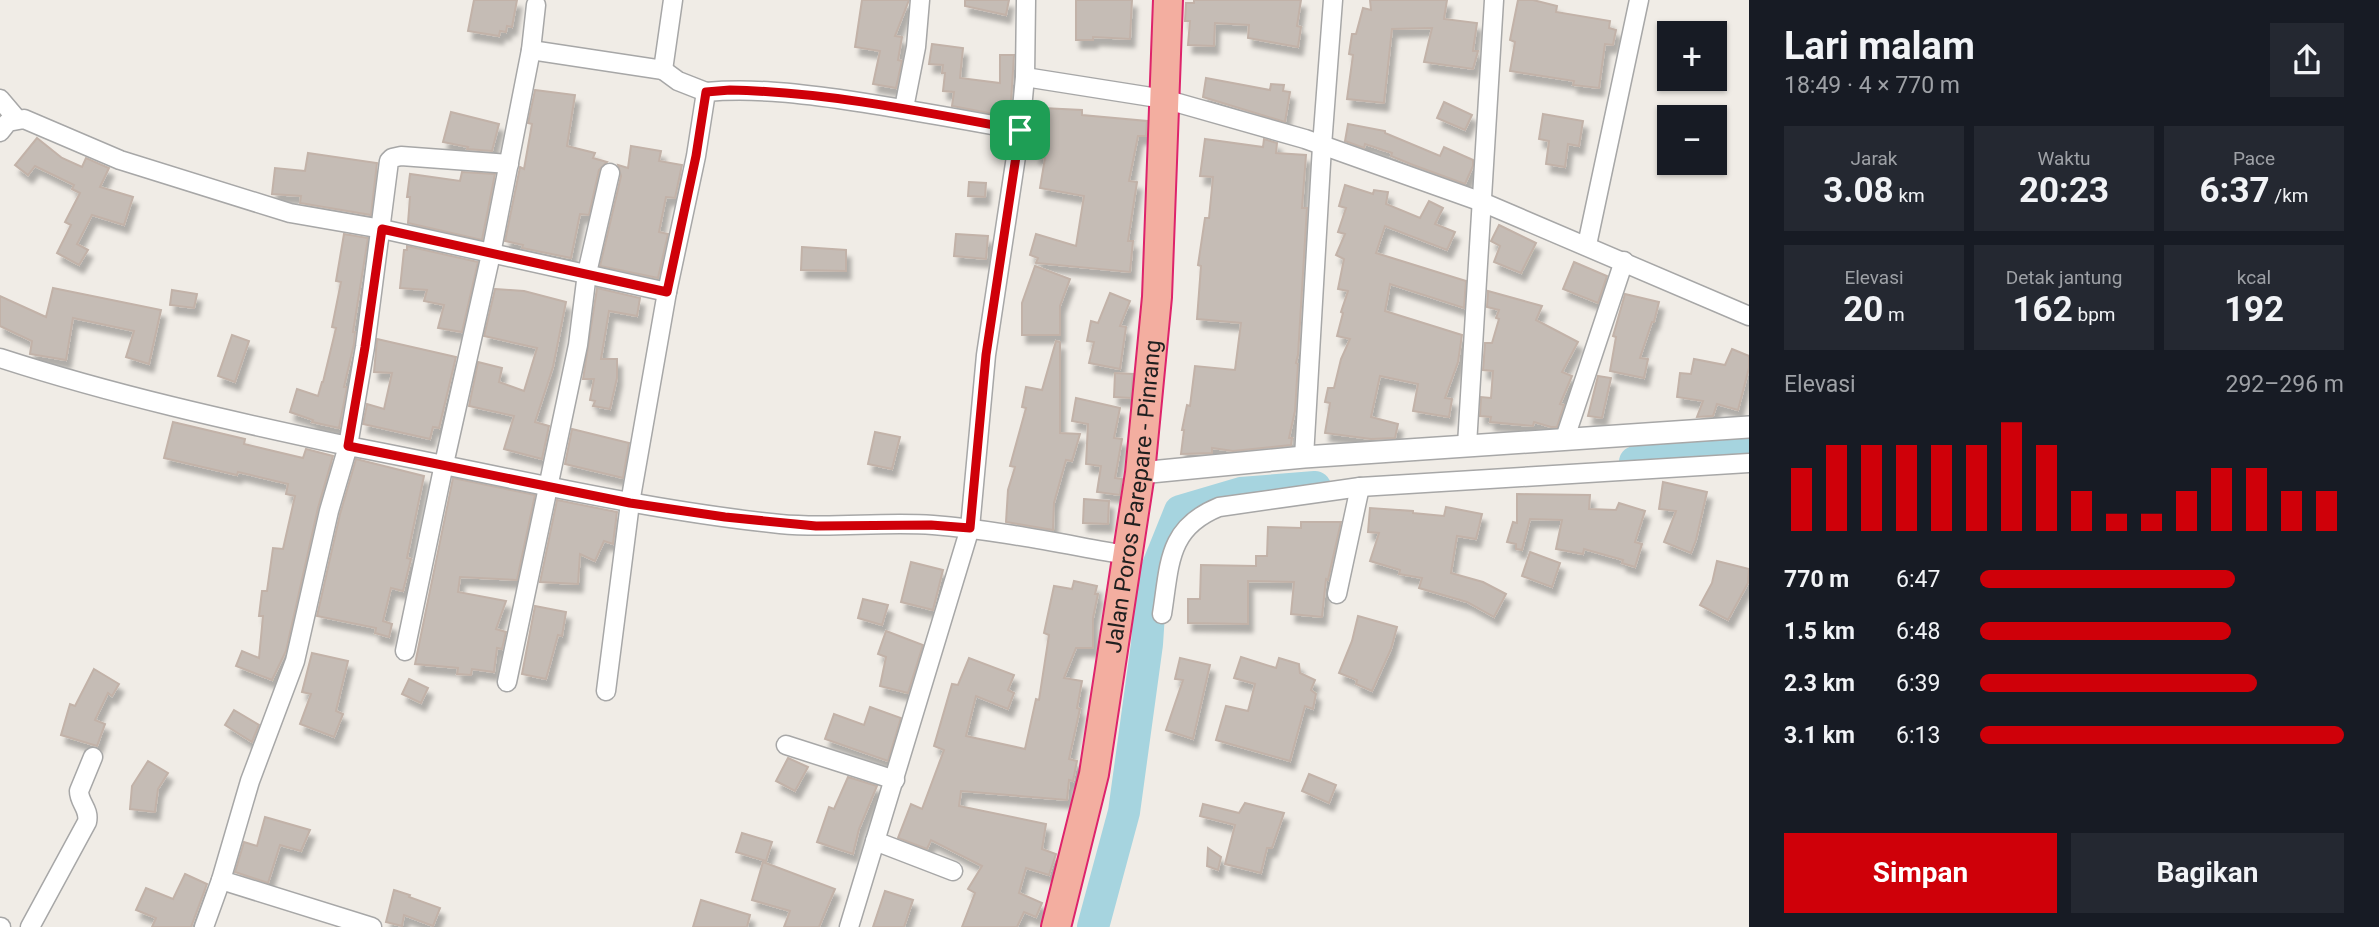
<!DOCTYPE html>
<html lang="id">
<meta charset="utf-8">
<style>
body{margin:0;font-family:Roboto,sans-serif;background:#242831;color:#f1f3f6;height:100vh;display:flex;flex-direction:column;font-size:26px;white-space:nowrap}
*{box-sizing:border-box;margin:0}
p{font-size:23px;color:#9ea1a6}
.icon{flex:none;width:38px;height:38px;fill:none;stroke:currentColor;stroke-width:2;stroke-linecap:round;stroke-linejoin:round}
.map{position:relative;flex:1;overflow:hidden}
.panel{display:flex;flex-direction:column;background:#171b24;width:630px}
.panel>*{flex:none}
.controls{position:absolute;left:1657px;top:21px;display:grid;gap:14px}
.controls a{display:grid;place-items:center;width:70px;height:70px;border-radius:0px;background:#171b24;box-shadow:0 2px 5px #0004;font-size:35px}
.pin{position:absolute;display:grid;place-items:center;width:60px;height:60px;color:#fff;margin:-30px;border-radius:14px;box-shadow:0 4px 10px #0006}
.round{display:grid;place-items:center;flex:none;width:74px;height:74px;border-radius:0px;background:#242831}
.summary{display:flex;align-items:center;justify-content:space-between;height:119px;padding:0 35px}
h1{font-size:38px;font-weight:700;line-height:52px}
.figures{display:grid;grid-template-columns:repeat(3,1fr);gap:10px;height:119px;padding:7px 35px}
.figures div{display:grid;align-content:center;border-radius:0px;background:#242831;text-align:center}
.figures b{font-size:35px;font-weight:700}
.figures small{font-size:19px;font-weight:400}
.figures p{font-size:19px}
.chart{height:196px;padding:14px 35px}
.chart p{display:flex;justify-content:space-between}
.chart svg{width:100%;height:126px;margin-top:7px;stroke:#cf0009;stroke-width:6}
.primary-button{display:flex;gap:14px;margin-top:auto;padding:14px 35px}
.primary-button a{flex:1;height:80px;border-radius:0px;background:#cf0009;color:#fff;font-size:28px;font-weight:700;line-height:80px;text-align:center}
.primary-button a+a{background:#242831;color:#f1f3f6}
ul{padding:0 35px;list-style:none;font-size:23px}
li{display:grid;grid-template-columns:112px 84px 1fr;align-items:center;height:52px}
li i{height:18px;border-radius:9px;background:#cf0009}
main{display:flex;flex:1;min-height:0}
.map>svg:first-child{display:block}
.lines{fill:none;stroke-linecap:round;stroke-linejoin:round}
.river{stroke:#a6d4df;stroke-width:32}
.building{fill:#c5bcb5;stroke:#c2b2a8;stroke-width:2;filter:url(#shadow)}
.minor-casing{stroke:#a7a7a7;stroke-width:21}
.tertiary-casing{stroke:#a7a7a7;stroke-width:24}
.trunk-casing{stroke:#de236b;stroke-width:32}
.minor{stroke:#fff;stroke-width:18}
.tertiary{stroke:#fff;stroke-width:21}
.trunk{stroke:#f3aea0;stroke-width:28}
.route-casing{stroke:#fff;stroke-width:14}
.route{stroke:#cf0009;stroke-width:9}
.labels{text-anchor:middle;stroke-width:5;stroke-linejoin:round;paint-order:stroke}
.street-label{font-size:23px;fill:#202020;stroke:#fff}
</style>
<main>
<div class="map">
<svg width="1749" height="927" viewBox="0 0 1749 927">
<defs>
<filter id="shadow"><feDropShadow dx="4.5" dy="8" stdDeviation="2" flood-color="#0004"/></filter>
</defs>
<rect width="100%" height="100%" fill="#f0ece6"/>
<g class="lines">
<!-- river -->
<g class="river">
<path d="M1635,462L1749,453"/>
<path d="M1093,927L1124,812L1147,644L1151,583L1180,511L1241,493L1315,487"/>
</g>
</g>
<!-- building -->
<g class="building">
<path d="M474,0H517L512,27L507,26L506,32L500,31L499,36L468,31Z"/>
<path d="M862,0H909L895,36L902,37L898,60L902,61L896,88L873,84L880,51L855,47Z"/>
<path d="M965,0H1009L1006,15L965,6Z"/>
<path d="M1076,0H1132L1130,39L1093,37V40H1076Z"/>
<path d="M1194,0H1301L1297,26L1301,27L1298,47L1248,38L1249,25L1215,23L1214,46L1188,45L1190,21H1185L1186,3H1194Z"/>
<path d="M1370,0H1447L1444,19L1477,23L1473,51H1478L1473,69L1424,62L1432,28L1392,29L1384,103L1347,99L1353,55L1349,54L1352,34H1356L1363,8L1371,10Z"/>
<path d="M1518,0H1533L1557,6L1556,12L1610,21L1609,28L1616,30L1613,45L1605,44L1599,88L1573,85L1574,81L1510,71L1515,42L1510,40Z"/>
<path d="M932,44L963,48L960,78L1000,83V55H1014L1010,117L952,106L954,92L943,91L945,73H942L943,65L929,64Z"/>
<path d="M1206,78L1270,90L1271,84L1284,85L1283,91L1290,92L1285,122L1203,97Z"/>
<path d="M535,90L575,95L567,146L595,153L593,158L607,162L599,170L589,215L580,214L571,258L522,248L523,245L505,241L520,167L524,169L532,124L528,123Z"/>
<path d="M1444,102L1472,115L1465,130L1437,118Z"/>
<path d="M1042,108L1082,110V115L1147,121L1146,136H1138L1129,181L1137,182L1128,241H1133L1130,272L1036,263L1038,258L1030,255L1036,234L1076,246L1084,196L1040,188L1045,158L1035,156L1040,139Z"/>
<path d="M451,112L499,124L492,151L467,149L468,147L443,142Z"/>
<path d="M1543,114L1583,121L1579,146L1568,144L1565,167L1546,164L1549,141L1539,139Z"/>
<path d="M1348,124L1385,131V133L1440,156L1444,147L1473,160V166L1465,184L1413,165L1391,156L1392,153L1365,144L1364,148L1345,141Z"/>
<path d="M37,138L62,158L82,167L86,158L109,168L100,187L133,197L124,225L92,215L77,244L88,250L79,265L57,253L71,225L65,222L80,193L72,189L74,185L35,166L28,175L15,165Z"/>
<path d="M1205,139L1263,147L1264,139L1277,143L1276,153L1306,155L1302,208H1307L1298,355L1296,363L1298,364L1295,411L1289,438H1292L1291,445L1233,451L1212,448V453L1181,454L1184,430H1182L1187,405L1190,406L1195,366L1235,370L1241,323L1197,319L1201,266L1198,265L1205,218H1209L1213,177L1200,176Z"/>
<path d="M631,146L661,151L659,161L682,165L675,198L666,197L659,232L668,234L658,278L600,266L621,176L618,165L628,168Z"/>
<path d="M308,153L377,163L371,215L300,203L301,196L272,194L275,168L305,171Z"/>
<path d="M462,172L495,174L482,240L408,223L410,197H407L410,174L460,181Z"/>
<path d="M969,182L986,183L985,197L968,196Z"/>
<path d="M1345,185L1373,194L1374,190L1388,192L1386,204L1420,218L1429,201L1443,208L1435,224L1455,232L1447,250L1385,226L1376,253L1466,281L1464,308L1390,284L1385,311L1462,335L1458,362L1445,398L1452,399L1449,417L1413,411L1418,384L1380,376L1371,417L1398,424L1395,438L1371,439L1325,433L1330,403L1325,402L1328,388H1334L1341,359L1350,339L1337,336L1343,313L1341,312L1348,291L1338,289L1344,259L1336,255L1345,234L1338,232L1346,208L1339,206Z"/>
<path d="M1499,225L1536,243L1521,273L1494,262L1500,246L1491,241Z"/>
<path d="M344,234L368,238L353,332H355L354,344L344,387H347L339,428L312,422L313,420L290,412L297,389L318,396L322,382H323L336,328L332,327L341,282L336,281Z"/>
<path d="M956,234L988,236L986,259L954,256Z"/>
<path d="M407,246L478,262L462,332L438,328L444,305L424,301L427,290L400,288L404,250H407Z"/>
<path d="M802,247L846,250V271L801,270Z"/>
<path d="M1574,262L1607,276L1598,303L1563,289Z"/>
<path d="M1035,266L1070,279L1060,306V335H1022V303Z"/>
<path d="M53,288L161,310L149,364L126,357L134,331L73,318L66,360L30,354L32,341L0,326V296L46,317Z"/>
<path d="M597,288L640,298L637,316L609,311L601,359H617V378L610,409L593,406L595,401L590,400L594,379H583Z"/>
<path d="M495,289L524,291L566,302L553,367L535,422L549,426L542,459L504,449L514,416L469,406L478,362L502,368L499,382L524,391L537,348L484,336Z"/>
<path d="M172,290L197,294L194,308L170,305Z"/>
<path d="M1488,291L1542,306L1536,320L1578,342L1562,372L1572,376L1560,404L1564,405L1557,427H1551L1534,422L1533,426L1490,422L1491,417L1480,416L1481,397L1491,398L1493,371L1483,370L1485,343H1492L1499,319L1496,318L1499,310L1487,307Z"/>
<path d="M1110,293L1130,301L1120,326L1126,327L1120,369L1089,363L1094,342L1087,341L1091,321L1098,323Z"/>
<path d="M1625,294L1659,302L1654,322H1652L1640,358L1648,359L1644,378L1610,371L1616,337L1613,336Z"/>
<path d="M232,335L249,341L235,382L218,376Z"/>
<path d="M377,339L456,357L439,428L433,427L430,439L363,424L367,404L384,409L392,373L374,372Z"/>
<path d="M1056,341L1060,342V433L1080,434L1072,461L1066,460L1054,503L1053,530L1006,522L1008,490L1015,467L1010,466L1026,408L1022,407L1026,387L1042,390Z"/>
<path d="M1732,349L1749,356V368L1738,410L1717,404L1713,416L1697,417L1703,401L1677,397L1680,373L1691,374L1694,359L1725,365Z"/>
<path d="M1115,373L1133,374L1131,398L1114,397Z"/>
<path d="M1598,376L1611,378L1602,418L1588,416Z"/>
<path d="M1076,398L1120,408L1114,438L1122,439L1115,478L1122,479L1120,495L1097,492L1101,466L1086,464L1088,424L1072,421Z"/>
<path d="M173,422L245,439L244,444L303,458L306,449L333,456L318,508L286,651L272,680L236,666L242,651L259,658L263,616H259L262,591H267L273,548L283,549L295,496L286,494L288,484L238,472L237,475L164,458Z"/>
<path d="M572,429L629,443L623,478L565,464Z"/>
<path d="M875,432L900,437L892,469L868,464Z"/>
<path d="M356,459L424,476L407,558L411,559L403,591L391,588L383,621L392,624L389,637L375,633L376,628L317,616L340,514Z"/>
<path d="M453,478L535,495L517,580L460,577L458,592L506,601L496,629L506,632L502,649L497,648L494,672L472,669L471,675L457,674L458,668L415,664Z"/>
<path d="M1663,482L1707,492L1696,540L1691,553L1664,542L1676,511L1659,509Z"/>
<path d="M1517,494L1590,495L1589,509L1616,510L1619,503L1645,511L1635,542L1642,544L1635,567L1622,563L1623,560L1584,549L1583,554L1556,549L1562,520L1530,519L1522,550L1516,549V544L1507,542L1513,522L1517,523Z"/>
<path d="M1084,499L1109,501L1108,524L1083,523Z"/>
<path d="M557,500L617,512L613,544L604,541L595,561L580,554L578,584L540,582Z"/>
<path d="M1446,507L1482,514L1476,539L1457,536L1451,573L1483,582L1506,594L1494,617L1467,602L1419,588L1422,578L1399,574L1400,570L1370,561L1379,533L1368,532L1370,508L1413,511V513L1444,516Z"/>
<path d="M1301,522H1341L1328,580L1326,579L1322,617L1291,614L1294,582L1248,581V624L1188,623V599H1200L1201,565L1256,566V556H1267L1268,527L1301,528Z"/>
<path d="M1530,552L1560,563L1552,587L1522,576Z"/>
<path d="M1717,561L1749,569L1748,583L1728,620L1700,605L1712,583Z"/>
<path d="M911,562L943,570L933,610L901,602Z"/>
<path d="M1074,581L1097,586L1095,594H1098L1093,618V648H1076L1064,678L1082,681L1077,708L1080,709L1069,759L1077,761L1073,781L1069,780L1067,800L961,791L959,806L1046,824L1042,849L1056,854L1049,875L1026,868L1019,893L1042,903L1036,917L1024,912L1017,927H962L975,893L968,889L982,866L931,840L927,849L898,838L911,804L922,809L944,750L934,746L952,684L958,685L969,658L1014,675L1008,690L1014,693L1008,709L976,696L966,736L1025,749L1036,699L1039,700L1049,635L1044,633L1054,586L1072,589Z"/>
<path d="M863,599L888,605L882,625L858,618Z"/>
<path d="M535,606L566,612L562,636L558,635L546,679L522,674Z"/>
<path d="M1358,616L1397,627L1391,649L1372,691L1356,684L1357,680L1339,673L1352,641Z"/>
<path d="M886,631L923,645L908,693L880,686L886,657L878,654Z"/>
<path d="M312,653L348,661L336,711L343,714L334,737L300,724L311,694L302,692Z"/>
<path d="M1241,657L1276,668L1279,658L1299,664L1300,673L1315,680L1311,690L1316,694L1313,709L1305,706L1290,761L1216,740L1226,706L1248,711L1255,684L1234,678Z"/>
<path d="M1180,658L1210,665L1193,739L1166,730L1183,680L1175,679Z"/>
<path d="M94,669L119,684L112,696L108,693L95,720L105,724L97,746L61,735L70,704L75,706Z"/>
<path d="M409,679L428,688L421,703L402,694Z"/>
<path d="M870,707L901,718L888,761L825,739L834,714L864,725Z"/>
<path d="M234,710L259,725L252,742L225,725Z"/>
<path d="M788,758L808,767L795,791L776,781Z"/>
<path d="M148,761L168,773L158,789L155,812L130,809L132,786Z"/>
<path d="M1309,774L1336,785L1329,803L1302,791Z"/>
<path d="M848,777L877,786L859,829L853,854L817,842L829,807L834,809Z"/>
<path d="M1245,803L1284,813L1272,848H1267L1261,873L1225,864L1235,825L1200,816L1203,804L1239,813Z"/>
<path d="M265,817L310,830L301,851L280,845L268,883L235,872L244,842L257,846Z"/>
<path d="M742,833L772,842L766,861L736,852Z"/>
<path d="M1208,848L1221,857L1218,870L1207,866Z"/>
<path d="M763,862L835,889L819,927H784L790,911L752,900Z"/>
<path d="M185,874L207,884L191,927H152L156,918L136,910L146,888L173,899Z"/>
<path d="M394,890L410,895L409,897L440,908L433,926L404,915L402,926L386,922Z"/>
<path d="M885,891L913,900L904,927H873Z"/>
<path d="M701,900L750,915L747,927H693Z"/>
</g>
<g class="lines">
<defs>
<g id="minor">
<path d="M531,50L663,70L673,0"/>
<path d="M663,70L678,81L706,92"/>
<path d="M1025,77L1164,99L1305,139L1482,202L1749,316"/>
<path d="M0,99L17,119"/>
<path d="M904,108L916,47L920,0"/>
<path d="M1020,130L1025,77L1026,0"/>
<path d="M0,132L8,122L24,119L120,160L290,213L382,229L667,292"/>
<path d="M1587,245L1639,0"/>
<path d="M0,358C114,395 231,421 348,446L365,347L389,161L392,158L401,156L509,164"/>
<path d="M1565,438L1624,261"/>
<path d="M1467,445L1494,0"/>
<path d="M1304,457L1322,146L1333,0"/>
<path d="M1337,594L1360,487"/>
<path d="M1162,614C1170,564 1167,528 1219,507L1360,487L1749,463"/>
<path d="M405,651L444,464L491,254L531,50L536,5"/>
<path d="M507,682L578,345L587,273L610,173"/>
<path d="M606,691L630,503L667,292L696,156L706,92C751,88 795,93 839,99C900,108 960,119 1020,130L986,355L970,528L849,927"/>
<path d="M786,745L895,780"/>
<path d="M875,841L953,871"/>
<path d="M221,880L372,927"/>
<path d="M0,927H1"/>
<path d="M30,927L87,822C90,809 79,803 79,791L93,757"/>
<path d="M204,927L221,880L250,781L295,661L329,511L348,446C492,473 634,509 780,524C831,529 882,521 933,525C998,530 1062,544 1126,555"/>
</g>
<path id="tertiary" d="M1140,473L1304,457L1749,427"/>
<g id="trunk">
<path id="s1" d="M1056,927L1094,774L1140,473L1157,297L1168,0"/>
</g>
</defs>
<!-- minor casing -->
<use href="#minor" class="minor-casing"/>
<!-- tertiary casing -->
<use href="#tertiary" class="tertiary-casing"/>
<!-- trunk casing -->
<use href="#trunk" class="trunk-casing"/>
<!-- minor -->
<use href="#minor" class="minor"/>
<!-- tertiary -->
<use href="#tertiary" class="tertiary"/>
<!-- trunk -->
<use href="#trunk" class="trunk"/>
</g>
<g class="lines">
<defs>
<path id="route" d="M730,90C828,92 924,112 1020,130L986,355L970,528L931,525L816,526L725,517L630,503L348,446L365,347L382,229L667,292L696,156L706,92Z"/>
</defs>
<!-- route casing -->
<use href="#route" class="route-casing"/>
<!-- route -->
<use href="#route" class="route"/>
</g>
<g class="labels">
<!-- street labels -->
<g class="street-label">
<text dy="8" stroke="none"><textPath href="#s1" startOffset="438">Jalan Poros Parepare - Pinrang</textPath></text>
</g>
</g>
</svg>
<div class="controls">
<a>+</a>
<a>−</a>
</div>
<div class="pin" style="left:1020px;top:130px;background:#1e9e55"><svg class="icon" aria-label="arrive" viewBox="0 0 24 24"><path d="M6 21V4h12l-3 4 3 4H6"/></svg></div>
</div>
<section class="panel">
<div class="summary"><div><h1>Lari malam</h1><p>18:49 · 4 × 770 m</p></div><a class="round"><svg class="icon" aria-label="share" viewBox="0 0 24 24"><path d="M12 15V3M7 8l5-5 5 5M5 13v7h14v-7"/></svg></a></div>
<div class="figures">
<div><p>Jarak</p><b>3.08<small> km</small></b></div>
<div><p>Waktu</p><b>20:23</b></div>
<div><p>Pace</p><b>6:37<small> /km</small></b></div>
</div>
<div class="figures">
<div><p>Elevasi</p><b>20<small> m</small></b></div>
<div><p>Detak jantung</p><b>162<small> bpm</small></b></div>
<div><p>kcal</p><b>192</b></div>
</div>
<div class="chart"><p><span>Elevasi</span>292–296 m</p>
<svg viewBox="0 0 160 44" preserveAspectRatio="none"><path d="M5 44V22M15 44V14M25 44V14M35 44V14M45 44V14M55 44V14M65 44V6M75 44V14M85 44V30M95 44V38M105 44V38M115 44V30M125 44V22M135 44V22M145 44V30M155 44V30"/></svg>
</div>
<ul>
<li><b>770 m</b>6:47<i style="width:70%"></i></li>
<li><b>1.5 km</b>6:48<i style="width:69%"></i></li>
<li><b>2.3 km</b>6:39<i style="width:76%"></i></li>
<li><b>3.1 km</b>6:13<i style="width:100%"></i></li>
</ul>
<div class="primary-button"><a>Simpan</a><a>Bagikan</a></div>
</section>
</main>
